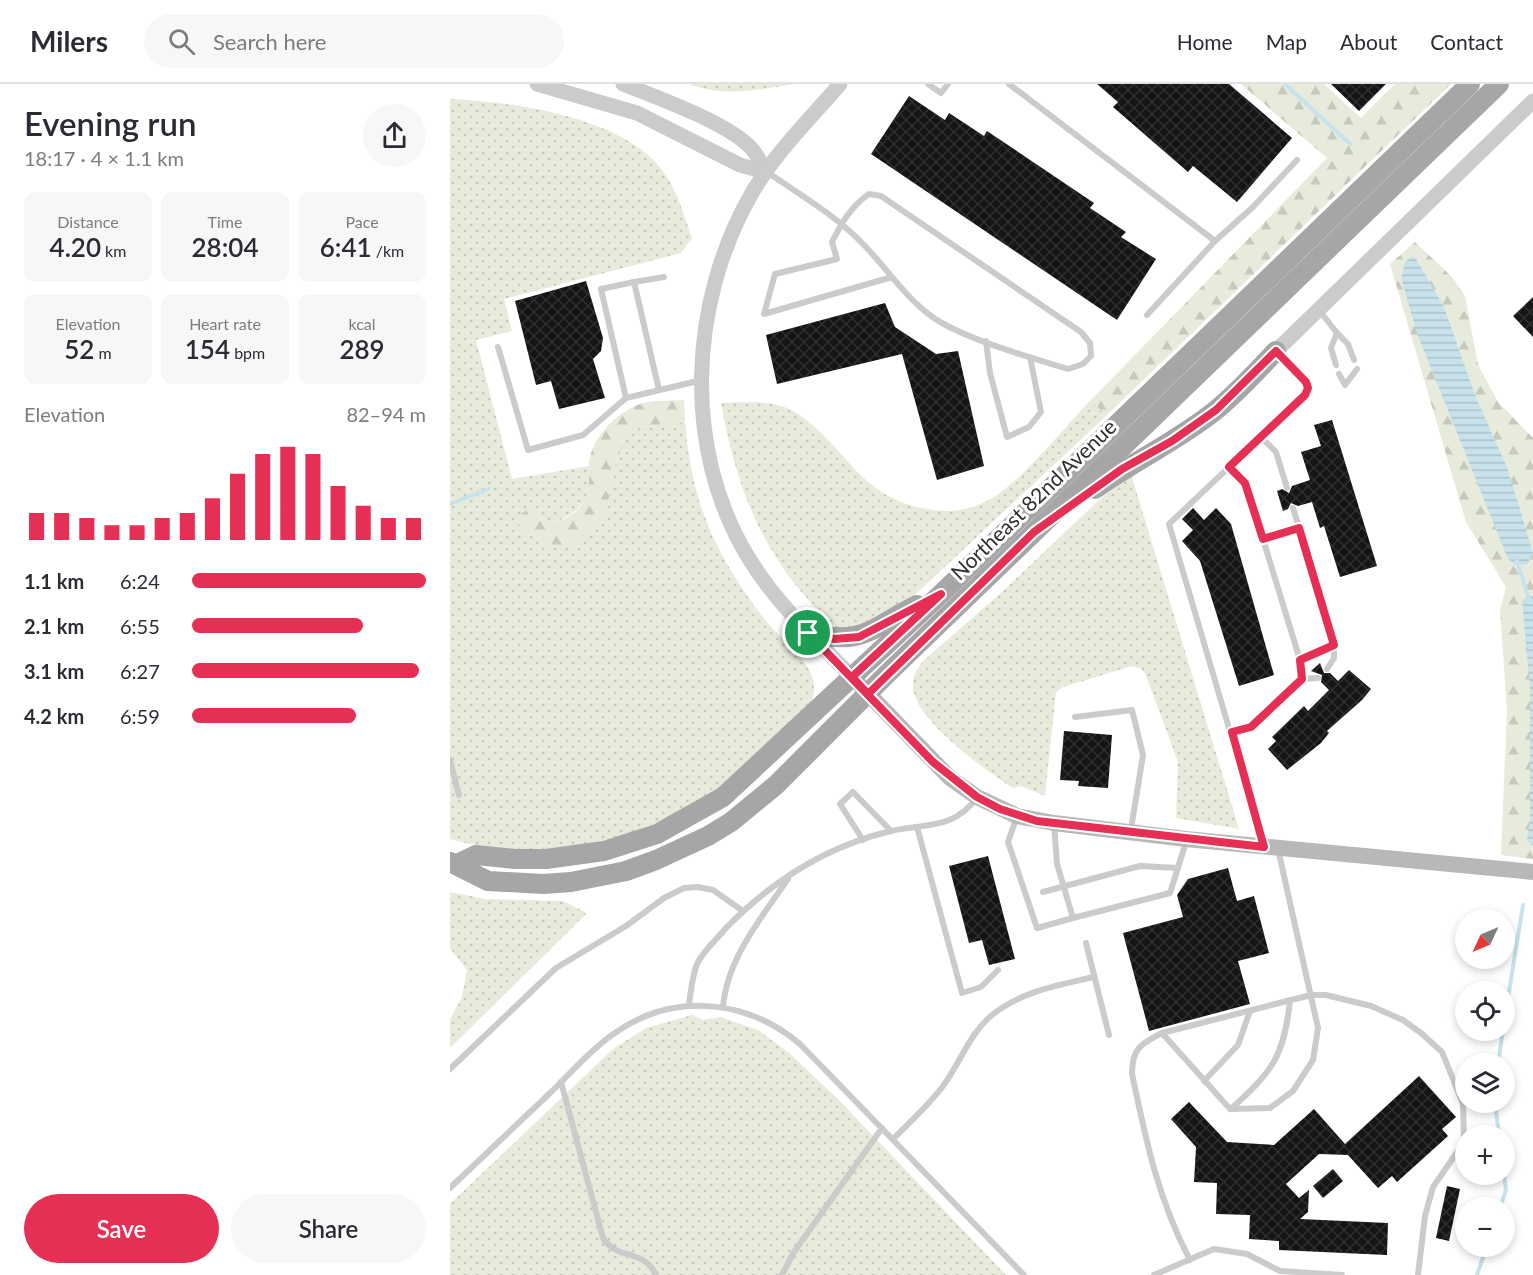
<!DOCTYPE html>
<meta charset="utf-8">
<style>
body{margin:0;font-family:Lato,sans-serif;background:#f7f7f7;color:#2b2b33;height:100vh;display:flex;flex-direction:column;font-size:22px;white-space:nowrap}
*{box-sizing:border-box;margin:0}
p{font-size:20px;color:#7c7c81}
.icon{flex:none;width:33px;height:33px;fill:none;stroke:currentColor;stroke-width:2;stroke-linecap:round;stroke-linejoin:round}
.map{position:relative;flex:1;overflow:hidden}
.side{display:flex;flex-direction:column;background:#fff;width:450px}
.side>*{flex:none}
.needle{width:39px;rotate:226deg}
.controls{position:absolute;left:1005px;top:825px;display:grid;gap:12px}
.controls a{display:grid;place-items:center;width:60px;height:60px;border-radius:50%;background:#fff;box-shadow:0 3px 9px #0003;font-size:30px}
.pin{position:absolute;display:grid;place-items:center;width:51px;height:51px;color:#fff;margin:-26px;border:3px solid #fff;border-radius:50%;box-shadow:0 2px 6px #0007}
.round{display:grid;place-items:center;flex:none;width:63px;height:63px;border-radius:32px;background:#f7f7f7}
.summary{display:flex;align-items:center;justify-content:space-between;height:102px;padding:0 24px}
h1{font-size:33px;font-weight:600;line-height:45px}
.stats{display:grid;grid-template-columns:repeat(3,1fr);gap:9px;height:102px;padding:6px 24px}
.stats div{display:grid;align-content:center;border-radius:12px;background:#f7f7f7;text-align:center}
.stats b{font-size:26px;font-weight:600}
.stats small{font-size:16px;font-weight:400}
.stats p{font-size:16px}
.chart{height:168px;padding:12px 24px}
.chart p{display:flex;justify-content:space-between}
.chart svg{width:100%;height:108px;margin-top:6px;stroke:#e52f54;stroke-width:6}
.cta{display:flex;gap:12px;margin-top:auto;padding:12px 24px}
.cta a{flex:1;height:69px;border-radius:36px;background:#e52f54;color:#fff;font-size:24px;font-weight:600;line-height:69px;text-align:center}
.cta a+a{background:#f7f7f7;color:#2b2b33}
ul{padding:0 24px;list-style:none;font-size:20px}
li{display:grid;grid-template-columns:96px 72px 1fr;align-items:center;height:45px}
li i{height:15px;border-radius:8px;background:#e52f54}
header{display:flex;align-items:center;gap:36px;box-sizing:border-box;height:84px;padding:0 30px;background:#fff;border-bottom:2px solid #e1e1e2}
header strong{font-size:28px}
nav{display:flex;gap:33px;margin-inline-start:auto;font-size:21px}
.search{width:420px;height:54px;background:#f7f7f7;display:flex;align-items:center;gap:15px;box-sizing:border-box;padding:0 21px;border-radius:33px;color:#7c7c81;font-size:22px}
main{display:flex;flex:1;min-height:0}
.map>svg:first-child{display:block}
.grass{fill:url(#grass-dots)}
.forest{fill:url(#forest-firs)}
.water{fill:url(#water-rules)}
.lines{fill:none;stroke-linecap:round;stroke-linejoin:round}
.stream{stroke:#c7e2eb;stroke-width:4}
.building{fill:url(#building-cross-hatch)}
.service{stroke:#cbcbcb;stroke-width:6}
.tertiary{stroke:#cbcbcb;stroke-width:15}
.secondary{stroke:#b8b8b8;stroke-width:16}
.primary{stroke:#a6a6a6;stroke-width:20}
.route-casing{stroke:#fff;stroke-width:12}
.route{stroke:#e52f54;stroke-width:8}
.labels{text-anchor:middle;stroke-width:6;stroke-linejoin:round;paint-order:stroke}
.street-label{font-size:21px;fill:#2e2e2e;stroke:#fff}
</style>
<header>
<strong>Milers</strong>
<div class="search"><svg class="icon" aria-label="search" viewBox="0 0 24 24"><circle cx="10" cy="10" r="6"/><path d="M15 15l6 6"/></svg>Search here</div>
<nav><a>Home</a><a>Map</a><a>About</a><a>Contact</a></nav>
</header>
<main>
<section class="side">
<div class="summary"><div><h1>Evening run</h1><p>18:17 · 4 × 1.1 km</p></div><a class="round"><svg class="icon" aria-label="share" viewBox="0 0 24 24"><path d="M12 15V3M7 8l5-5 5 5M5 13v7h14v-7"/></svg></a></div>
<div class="stats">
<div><p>Distance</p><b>4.20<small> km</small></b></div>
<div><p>Time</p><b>28:04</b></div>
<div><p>Pace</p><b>6:41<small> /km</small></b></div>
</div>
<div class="stats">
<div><p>Elevation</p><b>52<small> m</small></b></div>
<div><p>Heart rate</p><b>154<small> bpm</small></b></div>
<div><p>kcal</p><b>289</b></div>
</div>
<div class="chart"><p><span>Elevation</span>82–94 m</p>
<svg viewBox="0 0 160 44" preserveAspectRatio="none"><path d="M5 44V33M15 44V33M25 44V35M35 44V38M45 44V38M55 44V35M65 44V33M75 44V27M85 44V17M95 44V9M105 44V6M115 44V9M125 44V22M135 44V30M145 44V35M155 44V35"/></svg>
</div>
<ul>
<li><b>1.1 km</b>6:24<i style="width:100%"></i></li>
<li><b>2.1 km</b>6:55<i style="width:73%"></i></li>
<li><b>3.1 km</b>6:27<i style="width:97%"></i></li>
<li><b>4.2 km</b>6:59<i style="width:70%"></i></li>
</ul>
<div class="cta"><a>Save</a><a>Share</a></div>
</section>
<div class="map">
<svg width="1083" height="1191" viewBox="0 0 1083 1191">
<defs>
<pattern id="grass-dots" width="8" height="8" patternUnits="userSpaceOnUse" patternTransform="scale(1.5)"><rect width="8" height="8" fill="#e6ebdb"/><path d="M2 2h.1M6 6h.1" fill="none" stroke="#c6cabc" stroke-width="1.8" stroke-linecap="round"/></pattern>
<pattern id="forest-firs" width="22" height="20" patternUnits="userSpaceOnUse" patternTransform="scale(1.5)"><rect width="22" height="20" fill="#e6ebdb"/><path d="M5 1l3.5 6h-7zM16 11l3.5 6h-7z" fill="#c6cabc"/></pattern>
<pattern id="water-rules" width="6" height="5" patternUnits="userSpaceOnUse" patternTransform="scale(1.5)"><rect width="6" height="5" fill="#c7e2eb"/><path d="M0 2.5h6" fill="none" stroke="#abc2ca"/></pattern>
<pattern id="building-cross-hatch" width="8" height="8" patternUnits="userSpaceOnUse" patternTransform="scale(1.5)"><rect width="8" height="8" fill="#151515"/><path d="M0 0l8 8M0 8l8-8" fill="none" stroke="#2f2f2f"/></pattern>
</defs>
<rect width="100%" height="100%" fill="#fff"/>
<!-- grass -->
<g class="grass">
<path d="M239,0H346C308,5 275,14 239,0Z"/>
<path d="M0,15C65,18 186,34 220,98C230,115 235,136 242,154L231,169L54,215L62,247L26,256L62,395L139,382C148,411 125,434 100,439L77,426L118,463L166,379L175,353L189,343L235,338C242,421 265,470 315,536C333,559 376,584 361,618C341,637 321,656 301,675C291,684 282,696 271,703C194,756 92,783 0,755Z"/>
<path d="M640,317L657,331L452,523L410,546L387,545C316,479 288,413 271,319C294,319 323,315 343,327C396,359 406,413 477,425C497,429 520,427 539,416C571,398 613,345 640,317Z"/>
<path d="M681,390L789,745L726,734L728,678L695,589L690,584L682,582L613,603L606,608L595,712L571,702L563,704C536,687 464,635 463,603C462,593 467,585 473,577L552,508L649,416Z"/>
<path d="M0,808L35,815L113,817L137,829L0,964V936L12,913L17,886L0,864Z"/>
<path d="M242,931L253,936L270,933L308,946L338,968L388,1015L556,1191H0V1120L163,965L196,944Z"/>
</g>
<!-- forest -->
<g class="forest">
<path d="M791,0H874L911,34L945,0H1001L657,331L640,317L877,74Z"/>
<path d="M965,158L1002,193L1015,212L1028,281L1048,318L1083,354V775L1051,771L1057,625L1050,526L1056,503L1016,438L940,180Z"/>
<path d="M234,316L235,338L189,343L175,353L166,379L156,428L135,454L118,463L98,460L75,449L68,439L71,430L77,426L100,439C133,432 141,414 139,383C138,355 171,323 197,318C209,316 222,317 234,316Z"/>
</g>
<!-- water -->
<g class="water">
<path d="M961,173H965L994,223L1025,311L1058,386L1083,469L1077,481L1064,480L1058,475L968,252L951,194L955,178Z"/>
<path d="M1083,511V761H1081L1077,755L1080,736V604L1072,516Z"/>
</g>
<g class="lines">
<!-- stream -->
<g class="stream">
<path d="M835,0L900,60"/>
<path d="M0,420L38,405"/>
<path d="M1067,477L1079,515"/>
<path d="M1054,939L1073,821"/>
<path d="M1048,980L1053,946"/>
<path d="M1045,1018L1049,1052"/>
<path d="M1050,1124L1056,1106L1054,1090"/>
<path d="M1027,1191L1037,1162"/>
</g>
</g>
<!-- building -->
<g class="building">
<path d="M647,0H779L842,54L787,118L743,82L738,88L663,23L668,18Z"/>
<path d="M881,0H936L909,27Z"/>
<path d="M459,12L495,36L499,29L534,52L537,47L644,119L640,124L676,148L671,153L706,175L667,236L421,70Z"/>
<path d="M136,197L153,254L151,267L143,275L155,314L109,325L101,297L86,301L65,217Z"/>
<path d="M1083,213V253L1063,232Z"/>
<path d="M435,219L445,243L486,270L508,267L534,382L487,396L452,270L327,300L316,251Z"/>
<path d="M882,336L927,482L890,493L874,442L870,444L862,418L848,422L841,419L838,425L833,427L827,407L832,405L839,409L842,402L860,396L851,368L871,362L864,341Z"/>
<path d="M743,424L754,436L766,424L781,440L824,591L789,602L750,477L732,457L743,446L732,435Z"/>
<path d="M870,579L874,589H880L888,597L899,586L921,605L912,616L877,647L879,649L871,659L837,686L818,665L826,657L822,653L854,622L858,627L879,606L871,598L872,591L861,587Z"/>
<path d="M614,647L662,651L658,704L628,702L629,697L610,696Z"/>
<path d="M538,772L565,875L539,881L532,856L519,859L499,782Z"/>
<path d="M778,784L787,817L804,812L819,869L788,877L800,920L699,947L673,849L733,833L727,811L738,795Z"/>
<path d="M969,992L1006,1033L992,1045L998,1052L947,1098L942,1092L928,1104L898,1071L869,1070L836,1100L849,1114L859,1106L858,1128L850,1135L938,1139L937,1171L829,1166V1157L799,1155L800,1131L766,1130L767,1099L744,1098L746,1063L721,1035L739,1018L777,1058L824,1061L864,1025L895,1060Z"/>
<path d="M883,1085L893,1097L873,1114L863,1102Z"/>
<path d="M997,1102L1010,1105L999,1157L986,1154Z"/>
</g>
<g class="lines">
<!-- service -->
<g class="service">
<path d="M478,0L491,9L498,0"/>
<path d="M559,0L765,157L697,231"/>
<path d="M317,88C349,110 385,131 412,159C436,183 454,212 481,232C511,254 582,274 618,285L633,280L641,272L640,259L631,248L431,112L419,110C401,122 391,140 382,158L387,175L325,190L314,230L442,193"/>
<path d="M765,157L803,123L847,76"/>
<path d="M184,198L214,193"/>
<path d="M869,226L887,249"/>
<path d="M536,257L540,289L557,353L579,343L591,328L580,273"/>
<path d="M48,263L78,366L133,351L176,314"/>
<path d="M886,281L881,264L887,249L898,260L904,276"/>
<path d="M889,290L895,301L907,285"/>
<path d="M209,306L184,198L151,205L176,314L252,296"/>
<path d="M811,353L826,368L837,404"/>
<path d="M779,383L795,399L813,455L849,444L884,561L850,576L813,455"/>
<path d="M843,424L849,444"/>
<path d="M877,585L884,574V561"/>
<path d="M852,595L868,594"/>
<path d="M625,633L682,626L693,671L681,745"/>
<path d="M782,648L801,643L852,595L850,576"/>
<path d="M0,676L9,711"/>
<path d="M567,732L558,758L587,844L623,834"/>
<path d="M604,740L607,780L623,834L720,809L736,758"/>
<path d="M467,743L512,909L531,903L548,886"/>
<path d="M413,756L390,720L403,708L441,747"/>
<path d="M813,760L719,440L855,311C862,294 840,280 829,269"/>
<path d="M828,765L868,944L863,976L843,1007L820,1024L780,1025L712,949L861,911H876L921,922L953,936L971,949L992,968L1013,1020L1014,1058L983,1103L975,1132L968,1191"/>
<path d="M593,808L690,782L728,784"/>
<path d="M636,859L659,951"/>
<path d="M239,920C241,908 242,892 247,880C253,867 267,855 276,844C321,798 377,762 441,747C477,739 502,746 527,714"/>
<path d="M273,923C277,875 311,834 338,795"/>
<path d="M712,949C690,960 682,965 682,990C696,1057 708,1115 740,1176"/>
<path d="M0,985L106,884L176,842L214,814L234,804L248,803L263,806L293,827"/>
<path d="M754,997L788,961L800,927"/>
<path d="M111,998L153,1154C168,1177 193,1164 206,1191"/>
<path d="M781,1025C822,987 834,974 840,916"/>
<path d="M443,1055C460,1038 478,1022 493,1002C510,979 520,949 542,931C572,907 609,901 644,893"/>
<path d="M0,1104C33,1073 66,1041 99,1010C119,991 139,967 162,951C221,908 295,914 350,960L574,1191"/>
<path d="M332,1191L344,1168L432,1044"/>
<path d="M704,1191L764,1165L797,1170L830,1187L892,1191"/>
</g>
<!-- tertiary -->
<g class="tertiary">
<path d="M87,0L187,29L290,81L316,88"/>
<path d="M173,0C206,13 278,39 301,64C307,70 311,80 316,88"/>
<path d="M390,0C360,35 325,69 302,109C239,218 232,364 298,473C326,519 365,555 402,593"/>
<path d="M826,267L1083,17"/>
</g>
<!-- secondary -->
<path class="secondary" d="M402,593L500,694L527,713L567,732L604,739L736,755L1083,788"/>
<!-- primary -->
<g class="primary">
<path d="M645,405C684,377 729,356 766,326C788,308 807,287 826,267"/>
<path d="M358,549C415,562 420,544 467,521"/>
<path d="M0,778L38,797L93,800L121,798L176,787L206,776L258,752L281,738L326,701L439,588L1049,0"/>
<path d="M7,780L26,771L65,775H96L154,767L207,750L273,713L491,510L1020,0"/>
</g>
</g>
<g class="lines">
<defs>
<path id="route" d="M358,549L483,678L527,713L550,725L587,737L814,763L782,648L801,643L852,595L850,576L884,561L849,444L813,455L795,399L779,383L855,311L858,304L856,298L826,267L766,326L722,357L672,385L584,448L418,610L402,593L491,510L409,553L384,555L358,549"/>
</defs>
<!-- route casing -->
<use href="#route" class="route-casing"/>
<!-- route -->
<use href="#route" class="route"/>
</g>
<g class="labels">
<!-- street labels -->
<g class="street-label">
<text transform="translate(584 416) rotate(-44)" y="7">Northeast 82nd Avenue</text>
</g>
</g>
</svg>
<div class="controls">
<a><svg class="needle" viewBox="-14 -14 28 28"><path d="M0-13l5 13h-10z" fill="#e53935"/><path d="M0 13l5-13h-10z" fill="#7c7c81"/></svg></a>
<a><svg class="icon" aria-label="locate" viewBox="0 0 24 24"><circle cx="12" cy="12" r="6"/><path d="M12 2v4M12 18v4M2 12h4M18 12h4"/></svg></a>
<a><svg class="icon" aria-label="layers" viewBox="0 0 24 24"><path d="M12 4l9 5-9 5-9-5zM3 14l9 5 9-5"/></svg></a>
<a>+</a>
<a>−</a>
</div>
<div class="pin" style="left:358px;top:549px;background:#1e9e55"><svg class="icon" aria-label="arrive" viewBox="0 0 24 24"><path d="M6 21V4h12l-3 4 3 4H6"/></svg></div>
</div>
</main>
